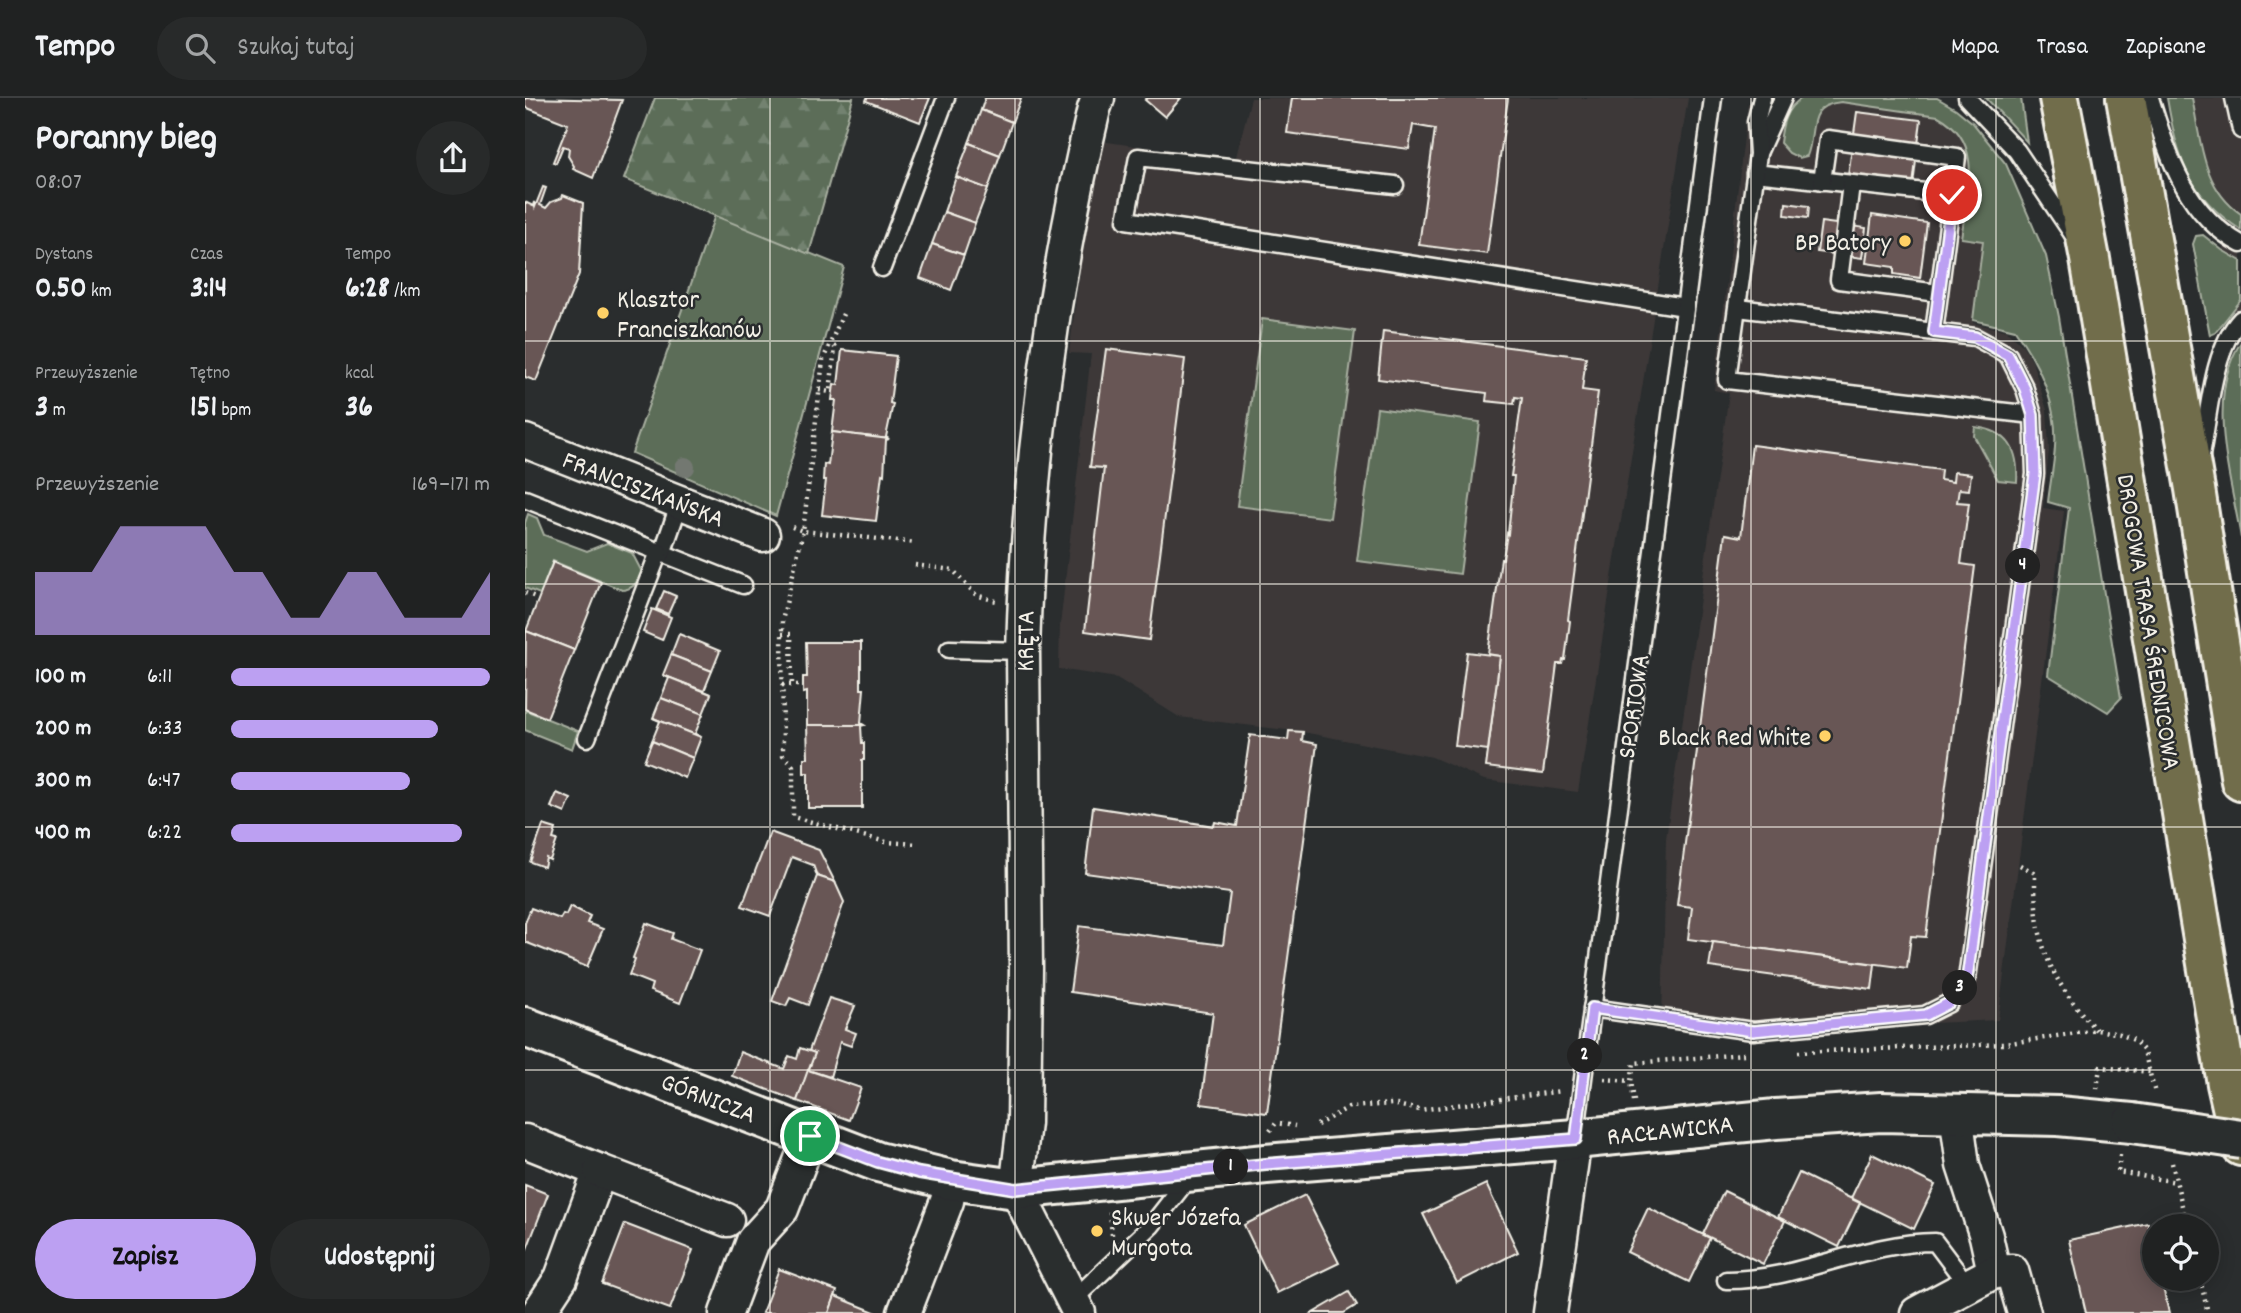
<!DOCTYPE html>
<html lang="pl">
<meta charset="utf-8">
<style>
body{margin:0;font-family:Dekko,sans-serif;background:#282a2a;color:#f1f3f6;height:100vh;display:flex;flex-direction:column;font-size:26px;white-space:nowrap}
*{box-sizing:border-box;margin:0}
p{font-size:23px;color:#a2a4a5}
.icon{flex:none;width:38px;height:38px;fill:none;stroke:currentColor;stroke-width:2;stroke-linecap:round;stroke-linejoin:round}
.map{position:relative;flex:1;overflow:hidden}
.side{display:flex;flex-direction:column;background:#202222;width:525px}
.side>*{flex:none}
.buttons{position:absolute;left:1617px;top:1116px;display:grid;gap:14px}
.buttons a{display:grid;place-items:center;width:77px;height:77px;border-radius:50%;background:#202222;box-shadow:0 4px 18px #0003,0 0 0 2px #3d3f40;font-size:35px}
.pin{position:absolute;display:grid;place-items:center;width:60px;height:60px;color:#fff;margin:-30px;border:4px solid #fff;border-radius:50%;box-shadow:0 2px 7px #0007}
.km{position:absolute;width:35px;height:35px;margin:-18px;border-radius:50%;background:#222;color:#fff;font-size:19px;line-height:35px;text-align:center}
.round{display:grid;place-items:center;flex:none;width:74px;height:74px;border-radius:37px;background:#282a2a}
.head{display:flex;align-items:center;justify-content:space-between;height:119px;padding:0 35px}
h1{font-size:38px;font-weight:700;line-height:52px}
.figures{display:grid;grid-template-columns:repeat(3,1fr);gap:10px;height:119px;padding:7px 35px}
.figures div{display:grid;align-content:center}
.figures b{font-size:30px;font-weight:700}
.figures small{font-size:19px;font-weight:400}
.figures p{font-size:19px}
.chart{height:196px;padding:14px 35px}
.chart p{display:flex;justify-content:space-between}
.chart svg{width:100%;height:126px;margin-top:7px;fill:#bca0f2;opacity:.7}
.primary-button{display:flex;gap:14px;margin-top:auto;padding:14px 35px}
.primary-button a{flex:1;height:80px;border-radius:42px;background:#bca0f2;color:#111;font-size:28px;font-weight:700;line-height:80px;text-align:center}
.primary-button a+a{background:#282a2a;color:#f1f3f6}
ul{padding:0 35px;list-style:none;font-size:23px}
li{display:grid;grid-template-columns:112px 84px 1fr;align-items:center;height:52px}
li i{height:18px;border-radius:9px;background:#bca0f2}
header{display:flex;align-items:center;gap:42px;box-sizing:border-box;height:98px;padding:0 35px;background:#202222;border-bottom:2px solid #3d3f40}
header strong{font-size:33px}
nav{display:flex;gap:38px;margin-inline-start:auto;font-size:24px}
.search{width:490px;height:63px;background:#282a2a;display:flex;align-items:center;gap:18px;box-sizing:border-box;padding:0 24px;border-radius:38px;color:#a2a4a5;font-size:26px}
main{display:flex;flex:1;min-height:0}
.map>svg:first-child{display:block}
.built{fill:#3d3939}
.green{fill:#5b6d58;stroke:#a8afa0;stroke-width:2}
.forest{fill:url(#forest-firs);stroke:#a8afa0;stroke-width:2}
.building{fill:#685654;stroke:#f4f1e8;stroke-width:2}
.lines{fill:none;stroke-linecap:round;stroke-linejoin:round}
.service-casing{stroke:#f4f1e8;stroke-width:21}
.minor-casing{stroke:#f4f1e8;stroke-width:37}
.tertiary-casing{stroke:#f4f1e8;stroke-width:44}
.primary-casing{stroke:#f4f1e8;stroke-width:44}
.path{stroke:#f4f1e8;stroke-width:4.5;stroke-dasharray:2 5;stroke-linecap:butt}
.service{stroke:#2a2d2e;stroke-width:16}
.minor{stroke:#2a2d2e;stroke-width:32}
.tertiary{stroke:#2a2d2e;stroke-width:38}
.primary{stroke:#716d4b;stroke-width:38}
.tertiary-bridge-casing{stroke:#f4f1e8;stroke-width:44;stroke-linecap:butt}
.tertiary-bridge{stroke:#2a2d2e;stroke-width:38}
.tree{fill:#737871}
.route-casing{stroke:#fff;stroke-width:14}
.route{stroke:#bca0f2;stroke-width:9}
.grid{fill:none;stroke:#f4f1e8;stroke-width:2;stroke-opacity:0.55}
.poi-dot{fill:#ffd166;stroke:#2a2d2e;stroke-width:2.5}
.labels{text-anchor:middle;stroke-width:5;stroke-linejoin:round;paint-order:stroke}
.poi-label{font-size:26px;fill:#f4f1e8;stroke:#2a2d2e;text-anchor:end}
.street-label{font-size:26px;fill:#f4f1e8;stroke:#2a2d2e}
</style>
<header>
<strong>Tempo</strong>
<div class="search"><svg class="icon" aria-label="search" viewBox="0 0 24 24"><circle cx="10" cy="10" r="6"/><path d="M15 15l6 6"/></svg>Szukaj tutaj</div>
<nav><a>Mapa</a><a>Trasa</a><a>Zapisane</a></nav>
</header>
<main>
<section class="side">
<div class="head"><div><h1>Poranny bieg</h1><p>08:07</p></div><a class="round"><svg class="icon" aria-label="share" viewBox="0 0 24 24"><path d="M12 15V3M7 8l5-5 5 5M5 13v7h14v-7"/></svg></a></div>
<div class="figures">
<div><p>Dystans</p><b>0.50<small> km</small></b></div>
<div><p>Czas</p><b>3:14</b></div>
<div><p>Tempo</p><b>6:28<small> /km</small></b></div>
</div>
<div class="figures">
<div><p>Przewyższenie</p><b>3<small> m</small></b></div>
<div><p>Tętno</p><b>151<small> bpm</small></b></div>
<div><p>kcal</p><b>36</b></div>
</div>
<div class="chart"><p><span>Przewyższenie</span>169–171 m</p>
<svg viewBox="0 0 160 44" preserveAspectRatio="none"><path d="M0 44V22L10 22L20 22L30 6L40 6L50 6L60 6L70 22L80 22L90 38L100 38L110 22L120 22L130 38L140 38L150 38L160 22V44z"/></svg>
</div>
<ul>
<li><b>100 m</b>6:11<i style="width:100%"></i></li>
<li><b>200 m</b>6:33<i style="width:80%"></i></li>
<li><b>300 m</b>6:47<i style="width:69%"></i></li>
<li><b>400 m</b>6:22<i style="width:89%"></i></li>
</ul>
<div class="primary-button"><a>Zapisz</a><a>Udostępnij</a></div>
</section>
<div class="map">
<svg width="1716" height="1215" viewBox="0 0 1716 1215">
<defs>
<pattern id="forest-firs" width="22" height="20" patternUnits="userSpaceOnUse" patternTransform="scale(1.75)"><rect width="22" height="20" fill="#5b6d58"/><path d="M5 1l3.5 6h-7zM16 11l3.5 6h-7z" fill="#738270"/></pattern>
</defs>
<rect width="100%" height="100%" fill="#2a2d2e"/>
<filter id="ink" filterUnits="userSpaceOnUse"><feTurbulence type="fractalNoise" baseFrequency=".0143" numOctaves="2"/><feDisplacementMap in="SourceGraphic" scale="14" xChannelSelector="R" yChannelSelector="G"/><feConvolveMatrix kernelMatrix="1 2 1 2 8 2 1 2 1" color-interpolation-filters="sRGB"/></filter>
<g filter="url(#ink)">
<!-- built -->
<g class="built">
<path d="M726,0H1163L1053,694L959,682L907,659L778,634L654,619L592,580L534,571L535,528L566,256L544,255L560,135L576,43L710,63Z"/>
<path d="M1667,0H1716V257L1687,85L1681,67Z"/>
<path d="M1316,4L1402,15L1423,24L1436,36L1441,46L1445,67L1436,140L1458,143L1448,225L1482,233L1498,248L1507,263L1522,312L1524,352L1518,410L1539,413L1473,922L1343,928L1264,941H1235L1137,929L1141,741L1204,295L1189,292L1223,5Z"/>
</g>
<!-- green -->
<g class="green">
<path d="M1277,0H1412L1431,11L1448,25L1481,66L1521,158L1534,219L1596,600L1583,614L1523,577L1544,410L1523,404C1525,386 1529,367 1530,349C1533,306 1514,266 1490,232L1448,222L1458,143L1436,140C1442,96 1461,44 1413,18L1316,4C1279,8 1292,33 1282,58L1274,60L1264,55L1255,45C1257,27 1260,10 1277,0Z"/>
<path d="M1461,0H1496L1502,44Z"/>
<path d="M1642,0H1667C1676,42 1677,90 1716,116V132C1663,98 1652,59 1642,0Z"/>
<path d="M190,117L319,169L251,418L107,355Z"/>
<path d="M1678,137L1697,152L1716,163V202L1690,235L1685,237L1668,146L1671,138Z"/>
<path d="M737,221L830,233L805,420L712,408Z"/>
<path d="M1716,244V440C1706,381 1680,298 1716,244Z"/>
<path d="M852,310L955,324L935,476L832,463Z"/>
<path d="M1450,329C1484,333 1494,352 1492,384L1473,382L1449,338Z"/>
<path d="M3,416L12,420L19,437L62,453L82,445L107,455L117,474C112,484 109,491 97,492L28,463L15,496L0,490V425Z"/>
<path d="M0,612L53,633L47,651L0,632Z"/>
</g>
<!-- forest -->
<path class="forest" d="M130,0H328L284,156L99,81Z"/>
<!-- building -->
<g class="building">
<path d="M0,0L97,2L68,80L48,71L49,68L43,58L44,50L38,48L31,65L28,64L43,26L0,9Z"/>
<path d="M342,0H405L395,24L341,3Z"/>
<path d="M460,0H496L487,24L456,12Z"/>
<path d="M622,0H656L640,19L620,2Z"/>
<path d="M767,0H983L962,156L894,147L910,31L888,27L884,51L762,35Z"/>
<path d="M456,12L487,24L475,57L444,45Z"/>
<path d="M1332,14L1396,22L1388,87L1323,78Z"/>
<path d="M444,45L475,57L463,91L431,79Z"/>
<path d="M431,79L463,91L450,125L419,114Z"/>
<path d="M18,89L21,90L15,107L21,110L26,104L37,100L38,97L58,105L54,176L11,283L0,279V104L8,108L9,104L10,109Z"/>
<path d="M1261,105L1284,108L1283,120L1260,117Z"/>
<path d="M419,114L450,125L439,157L407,146Z"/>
<path d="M1347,117L1402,125L1395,180L1369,176V169L1341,165Z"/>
<path d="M1296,124L1341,130L1337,160L1292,154Z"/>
<path d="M407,146L439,157L426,192L395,180Z"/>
<path d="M858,233L1061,259L1057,292L1073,294L1043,522L1045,523L1040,562H1038L1037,566H1032L1018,676L961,669L975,558L963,556L976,461H978L982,435L983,436L989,378H986L997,300L990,299L989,306L961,303L962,295L853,281Z"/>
<path d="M581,251L660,261L624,542L560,533L579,370L565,369Z"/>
<path d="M317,252L371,258L365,305L368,306L361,339L364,341L307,334L311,302H307L309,286L313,287Z"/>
<path d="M307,334L364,341L361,342L359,377L357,376L351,423L297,417L301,382H298L299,366L303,367Z"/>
<path d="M1227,347L1416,372L1415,382L1428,384L1429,374L1446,376L1444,392L1434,391L1432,404L1444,405L1436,466L1450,468L1401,839L1386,838L1382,870L1163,841L1167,809L1152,807L1200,436L1216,439Z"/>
<path d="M28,464L76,484L49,552L1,533Z"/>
<path d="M139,493L151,498L143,516L131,511Z"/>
<path d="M127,511L146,519L137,542L118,534Z"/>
<path d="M1,533L49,552L22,620L0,611Z"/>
<path d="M154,536L195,553L187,573L146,557Z"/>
<path d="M281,544H336V591H339L336,625L339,627H282V594L278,595V579H282Z"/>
<path d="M942,554L975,558L963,652L930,648Z"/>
<path d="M146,557L187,573L179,593L186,596L138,577Z"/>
<path d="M138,577L186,596L178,616L136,600L144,580Z"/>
<path d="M136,600L178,616L170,636L176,639L128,620Z"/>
<path d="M128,620L176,639L168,660L127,643L135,623Z"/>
<path d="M282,627H339L336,628L337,645H339V662H337V710H283V675H279V660H283Z"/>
<path d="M764,633L778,634L777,643L792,646L742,1015L676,1006L688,915L545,894L554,828L698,847L705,795L560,775L568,709L689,728L690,724L712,728L725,637L763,642Z"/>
<path d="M127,643L168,660L160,680L119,663Z"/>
<path d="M32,695L46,701L40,715L26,709Z"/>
<path d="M18,727L31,731L28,741L32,742L25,762L21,760L19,769L5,764Z"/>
<path d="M245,734L294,752L310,784L292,778L288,767L267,759L245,818L217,808Z"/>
<path d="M292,778L310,784L319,804L283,907L265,900L261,908L247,903Z"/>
<path d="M45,808L65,818L62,825L78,831L62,869L0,844V825L6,810L35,821L38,816L41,817Z"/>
<path d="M121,825L148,835L146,841L175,852L155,905L125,893L127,886L104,877L110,861L108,860Z"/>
<path d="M1188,844L1350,866L1347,891L1184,869Z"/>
<path d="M304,900L330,908L320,931L331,935L326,948L315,944L305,979L283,972L290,955L284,953Z"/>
<path d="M275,950L290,955L272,1003L207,978L215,954L259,971L264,958L272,961Z"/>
<path d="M283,972L336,990L324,1022L272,1003Z"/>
<path d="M1347,1056L1410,1087L1389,1131L1326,1100Z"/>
<path d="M1274,1075L1335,1105L1314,1149L1253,1119Z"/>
<path d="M961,1086L993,1154L932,1185L898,1116Z"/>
<path d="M0,1087L23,1096L0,1156Z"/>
<path d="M1199,1093L1260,1123L1238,1166L1178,1136Z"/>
<path d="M780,1097L814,1165L752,1195L719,1127Z"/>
<path d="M1123,1110L1185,1140L1164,1184L1102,1154Z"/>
<path d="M1623,1125L1629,1153V1181H1636L1644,1215H1561L1544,1142Z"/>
<path d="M100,1126L168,1152L145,1211L77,1186Z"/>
<path d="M254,1171L312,1193L304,1215H237Z"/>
<path d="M824,1194L832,1207L819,1215H788Z"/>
<path d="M310,1198L352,1215H304Z"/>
</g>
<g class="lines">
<defs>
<g id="service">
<path d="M1442,0L1492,53L1549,138"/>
<path d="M1625,0C1643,57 1660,116 1716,146"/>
<path d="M1709,0L1716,32"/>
<path d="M1234,53L1258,0"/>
<path d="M1230,75L1427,97L1409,234"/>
<path d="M1297,83L1303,41L1432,59L1427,97"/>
<path d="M1326,86L1314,182L1413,195"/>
<path d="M870,87L613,59L601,122L1160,209"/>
<path d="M357,170L421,0"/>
<path d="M1213,210L1450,239L1483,257L1500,291L1508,317"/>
<path d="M1676,357C1684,317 1687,251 1716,221"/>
<path d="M0,401L218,487"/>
<path d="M137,456L155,404"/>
<path d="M424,551L498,553"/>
<path d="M62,640L134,454"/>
<path d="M1067,910L1228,933L1400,917L1424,905L1442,881L1510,376L1508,317L1202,282L1233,56L1231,24L1237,0"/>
<path d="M1050,1041L1188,0"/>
<path d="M1201,1182C1272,1183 1338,1144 1410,1144L1443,1188"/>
<path d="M548,1202L626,1128L666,1077"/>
</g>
<g id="minor">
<path d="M0,343L238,437"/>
<path d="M1431,1015L1438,1067L1461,1138L1469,1174"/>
<path d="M0,1043L75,1073L36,1180L13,1215"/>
<path d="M75,1073L202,1122"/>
<path d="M201,1215L228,1143L257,1111L285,1038"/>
<path d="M379,1215L422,1103L426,1082"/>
<path d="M554,1215L491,1091L499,1025L501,870L498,553C503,370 527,188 569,11L573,0"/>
<path d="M1025,1215L1050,1041"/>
<path d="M1392,1215L1469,1174L1487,1173L1499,1215"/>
</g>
<path id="tertiary" d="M0,929L353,1064L426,1082L491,1091L741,1066L1050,1041L1251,1021L1356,1014L1533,1018L1607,1025"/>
<g id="primary">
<path d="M1534,0L1565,161L1702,986L1716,1048"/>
<path d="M1601,0L1670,391L1716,683"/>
</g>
</defs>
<!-- service casing -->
<use href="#service" class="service-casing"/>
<!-- minor casing -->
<use href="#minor" class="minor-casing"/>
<!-- tertiary casing -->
<use href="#tertiary" class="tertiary-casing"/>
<!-- primary casing -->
<use href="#primary" class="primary-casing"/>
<!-- path -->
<g class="path">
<path d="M318,216L298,262L278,433L257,523L258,657L268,668V719L361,744L392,746"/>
<path d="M294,292L305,294L310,249L305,246"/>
<path d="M267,429L278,433L391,445"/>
<path d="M390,467L428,472L451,497L471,503"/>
<path d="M0,495L13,500"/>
<path d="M257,536H266L267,587"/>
<path d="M257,587H278"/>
<path d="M1495,767L1510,775C1509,845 1524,880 1571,932"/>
<path d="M1273,954L1479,946L1572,932L1595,936L1609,942L1619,953L1630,995"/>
<path d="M1079,981L1106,983"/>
<path d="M1572,991L1575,969L1625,974"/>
<path d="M1109,1003L1106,983L1109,965L1219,956"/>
<path d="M792,1027L824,1009L867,1006L895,1012L1036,993"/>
<path d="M745,1033L751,1025L770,1028"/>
<path d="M1595,1057L1593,1074L1651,1084"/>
<path d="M1647,1065L1662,1129"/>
<path d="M585,1114L587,1137"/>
<path d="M1675,1181L1683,1215"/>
</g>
<!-- service -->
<use href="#service" class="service"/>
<!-- minor -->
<use href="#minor" class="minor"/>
<!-- tertiary -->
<use href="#tertiary" class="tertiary"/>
<!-- primary -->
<use href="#primary" class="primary"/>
<defs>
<path id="tertiary-bridge" d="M1607,1025L1716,1041"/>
</defs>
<!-- tertiary-bridge casing -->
<use href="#tertiary-bridge" class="tertiary-bridge-casing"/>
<!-- tertiary-bridge -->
<use href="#tertiary-bridge" class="tertiary-bridge"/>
</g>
<!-- trees -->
<circle class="tree" cx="160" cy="369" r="10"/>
</g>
<g class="lines" filter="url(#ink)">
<defs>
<path id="route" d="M285,1038L353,1064L394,1075L491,1091L741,1066L1051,1041L1067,910L1228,933L1401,917L1424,905L1442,881L1510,376L1508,317L1500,291L1483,257L1450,239L1409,234L1427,97"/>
</defs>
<!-- route casing -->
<use href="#route" class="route-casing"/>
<!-- route -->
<use href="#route" class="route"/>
</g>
<!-- grid -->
<path class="grid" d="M245,0V1215M490,0V1215M735,0V1215M981,0V1215M1226,0V1215M1471,0V1215M0,243H1716M0,486H1716M0,729H1716M0,972H1716"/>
<!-- markers -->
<g class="poi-dot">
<circle cx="1380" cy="143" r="7"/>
<circle cx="78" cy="215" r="7"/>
<circle cx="1300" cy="638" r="7"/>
<circle cx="572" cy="1133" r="7"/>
</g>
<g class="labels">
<!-- poi labels -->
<g class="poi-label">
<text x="1366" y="152">BP Batory</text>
<text x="92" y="209" text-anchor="start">Klasztor<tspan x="92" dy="30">Franciszkanów</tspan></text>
<text x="1286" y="647">Black Red White</text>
<text x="586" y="1127" text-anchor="start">Skwer Józefa<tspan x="586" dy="30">Murgota</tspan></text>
</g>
<!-- street labels -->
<g class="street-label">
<text transform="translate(119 390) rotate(21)" y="9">FRANCISZKAŃSKA</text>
<text transform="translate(1625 524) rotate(81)" y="9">DROGOWA TRASA ŚREDNICOWA</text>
<text transform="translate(499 543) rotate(-89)" y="9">KRĘTA</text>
<text transform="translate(1107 608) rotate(-82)" y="9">SPORTOWA</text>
<text transform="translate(184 999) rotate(21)" y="9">GÓRNICZA</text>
<text transform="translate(1145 1031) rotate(-6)" y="9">RACŁAWICKA</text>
</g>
</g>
</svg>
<div class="buttons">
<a><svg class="icon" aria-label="locate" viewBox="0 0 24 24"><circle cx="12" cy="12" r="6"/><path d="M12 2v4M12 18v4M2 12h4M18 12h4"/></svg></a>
</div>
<div class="pin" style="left:285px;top:1038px;background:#1e9e55"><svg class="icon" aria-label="arrive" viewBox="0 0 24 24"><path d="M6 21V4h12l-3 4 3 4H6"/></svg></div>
<div class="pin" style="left:1427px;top:97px;background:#d93025"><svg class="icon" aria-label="check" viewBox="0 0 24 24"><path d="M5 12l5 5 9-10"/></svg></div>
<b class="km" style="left:706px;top:1069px">1</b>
<b class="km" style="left:1060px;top:958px">2</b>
<b class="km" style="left:1435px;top:890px">3</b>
<b class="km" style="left:1498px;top:468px">4</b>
</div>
</main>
